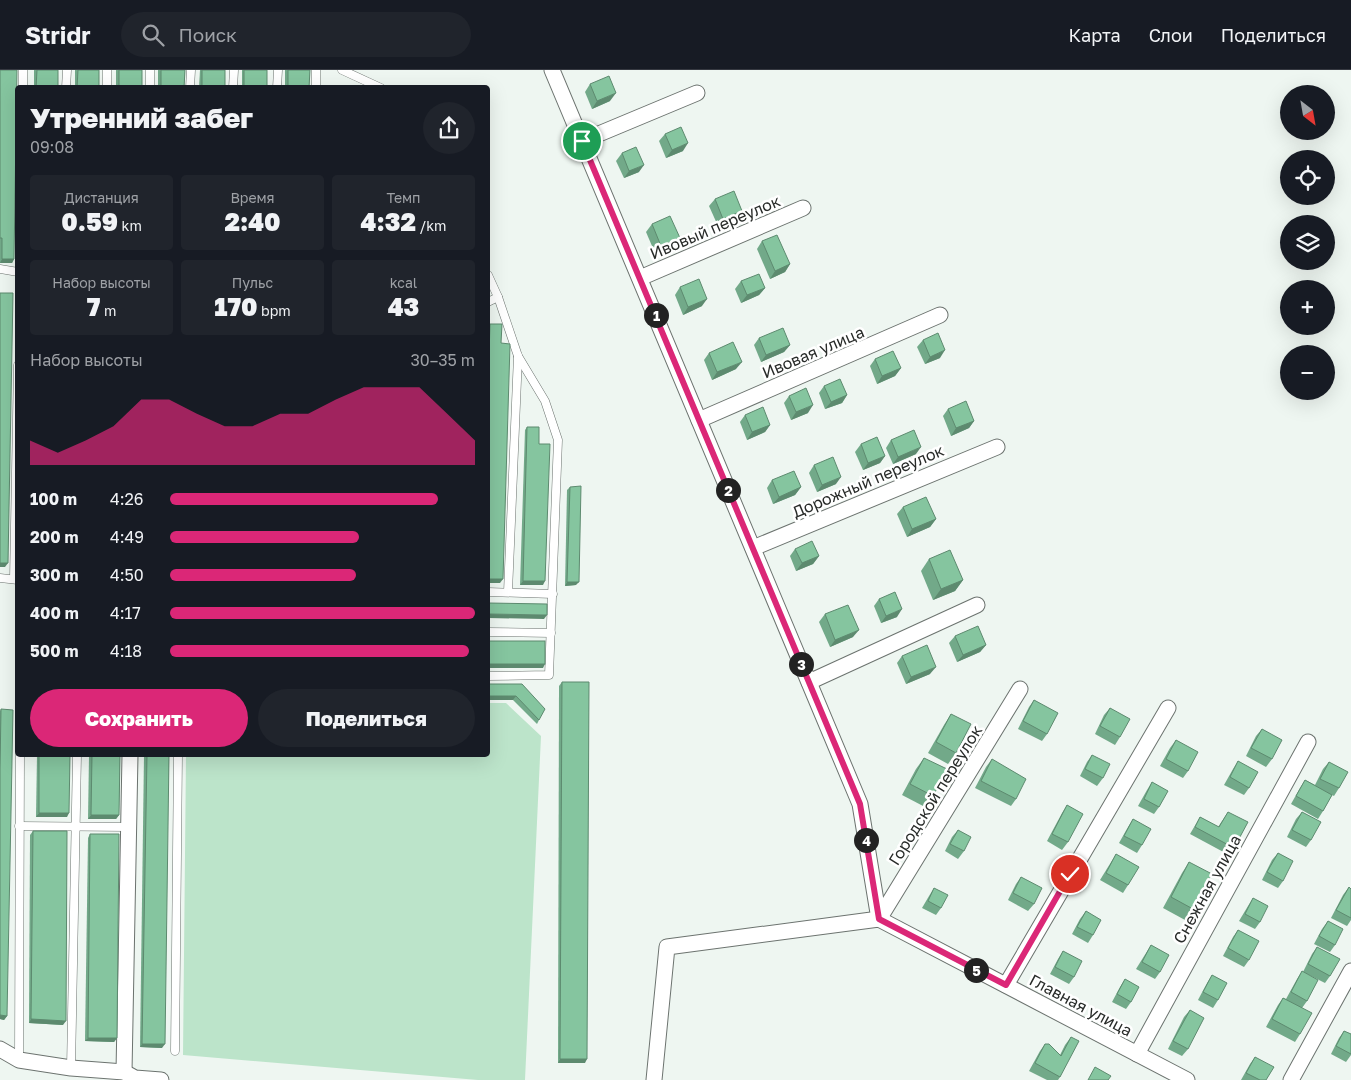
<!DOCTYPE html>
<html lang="ru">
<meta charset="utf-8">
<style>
body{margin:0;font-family:"Golos Text",sans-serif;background:#20242c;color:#f1f3f6;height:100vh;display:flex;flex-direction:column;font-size:19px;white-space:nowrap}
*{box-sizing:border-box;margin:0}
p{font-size:16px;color:#9ea1a6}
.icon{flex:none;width:28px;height:28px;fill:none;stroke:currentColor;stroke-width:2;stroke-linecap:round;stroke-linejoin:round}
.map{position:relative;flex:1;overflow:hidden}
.details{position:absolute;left:15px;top:15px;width:475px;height:672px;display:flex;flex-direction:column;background:#171b24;border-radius:5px;box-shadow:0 5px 20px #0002}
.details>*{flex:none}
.needle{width:32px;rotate:149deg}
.buttons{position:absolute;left:1280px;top:15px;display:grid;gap:10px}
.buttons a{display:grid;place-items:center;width:55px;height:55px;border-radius:50%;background:#171b24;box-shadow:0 5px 20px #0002;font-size:25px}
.pin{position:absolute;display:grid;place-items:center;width:42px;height:42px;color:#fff;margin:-21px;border:2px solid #fff;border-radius:50%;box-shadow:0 1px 5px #0007}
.km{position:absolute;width:25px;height:25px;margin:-12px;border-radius:50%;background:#222;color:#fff;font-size:14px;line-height:25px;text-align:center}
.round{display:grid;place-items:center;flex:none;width:52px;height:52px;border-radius:26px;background:#20242c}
.summary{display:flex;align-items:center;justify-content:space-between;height:85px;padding:0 15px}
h1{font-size:28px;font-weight:800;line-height:38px}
.metrics{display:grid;grid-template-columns:repeat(3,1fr);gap:8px;height:85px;padding:5px 15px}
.metrics div{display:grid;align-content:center;border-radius:5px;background:#20242c;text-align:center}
.metrics b{font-size:25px;font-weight:800}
.metrics small{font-size:14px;font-weight:400}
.metrics p{font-size:14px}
.chart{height:140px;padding:10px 15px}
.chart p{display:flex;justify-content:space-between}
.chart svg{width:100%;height:90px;margin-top:5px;fill:#db2777;opacity:.7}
.button{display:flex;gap:10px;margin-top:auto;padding:10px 15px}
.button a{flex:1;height:58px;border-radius:30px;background:#db2777;color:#fff;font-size:20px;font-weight:800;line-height:58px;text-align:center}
.button a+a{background:#20242c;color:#f1f3f6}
ul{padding:0 15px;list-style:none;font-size:16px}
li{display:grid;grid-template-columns:80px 60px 1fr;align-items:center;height:38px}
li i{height:12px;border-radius:6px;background:#db2777}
header{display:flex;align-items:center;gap:30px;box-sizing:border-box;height:70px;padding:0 25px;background:#171b24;border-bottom:1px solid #363941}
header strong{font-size:24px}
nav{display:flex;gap:28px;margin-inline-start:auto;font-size:18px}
.search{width:350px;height:45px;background:#20242c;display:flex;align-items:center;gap:12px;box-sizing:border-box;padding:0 18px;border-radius:28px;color:#9ea1a6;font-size:19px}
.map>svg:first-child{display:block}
.green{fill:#bce4ca}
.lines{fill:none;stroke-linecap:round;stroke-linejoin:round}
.lane-casing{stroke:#6c736f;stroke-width:9}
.street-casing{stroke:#6c736f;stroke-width:17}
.lane{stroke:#fff;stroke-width:8}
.street{stroke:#fff;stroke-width:15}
.wall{fill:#72a989}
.shaded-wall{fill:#5d8a6f}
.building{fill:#85c59f;stroke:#5d8a6f}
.route-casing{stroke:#fff;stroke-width:10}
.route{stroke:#db2777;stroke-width:6}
.labels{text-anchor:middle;stroke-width:5;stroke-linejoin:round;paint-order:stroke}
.street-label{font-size:16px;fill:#282b29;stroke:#fff}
</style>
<header>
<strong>Stridr</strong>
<div class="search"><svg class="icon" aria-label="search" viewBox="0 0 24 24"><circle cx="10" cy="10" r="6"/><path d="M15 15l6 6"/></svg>Поиск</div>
<nav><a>Карта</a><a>Слои</a><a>Поделиться</a></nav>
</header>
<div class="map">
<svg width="1351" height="1010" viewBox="0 0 1351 1010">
<rect width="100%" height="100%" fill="#eef6f1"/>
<!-- green -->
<path class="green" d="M488,633H506L541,666L525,1010H478L183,985L186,685H488Z"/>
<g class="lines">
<defs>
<g id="lane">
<path d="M342,0L381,18"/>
<path d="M23,18V0"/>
<path d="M66,18L67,0"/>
<path d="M107,18V0"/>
<path d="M150,18V0"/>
<path d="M190,18L191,0"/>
<path d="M233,18L234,0"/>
<path d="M277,18L278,0"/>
<path d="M316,18V0"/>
<path d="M0,199L18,202"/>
<path d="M488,205L498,227L518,286L545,331L558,370L549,605L488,606"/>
<path d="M488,232L498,227"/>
<path d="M0,508L18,510"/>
<path d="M14,509L18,295"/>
<path d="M488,522L553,524"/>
<path d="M508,522L518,286"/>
<path d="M488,562L551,563"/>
<path d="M19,756L128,757"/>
<path d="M175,981L178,685"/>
<path d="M19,990L20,685"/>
<path d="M71,998L77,685"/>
</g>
<g id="street">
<path d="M552,0L860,734L879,849"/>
<path d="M582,71L697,23"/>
<path d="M640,208L803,138"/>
<path d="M699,350L940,245"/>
<path d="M753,478L997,377"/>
<path d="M809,612L977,535"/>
<path d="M879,849L1187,1010"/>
<path d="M879,849L1020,619"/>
<path d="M1006,915L1168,638"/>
<path d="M0,979L19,990L71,998L124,1002L135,1008L161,1010"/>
<path d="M1137,984L1308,672"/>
<path d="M124,1002L130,685"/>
<path d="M654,1010L667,877L879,849"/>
<path d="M1291,1010L1351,901"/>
</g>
</defs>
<!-- lane casing -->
<use href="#lane" class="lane-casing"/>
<!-- street casing -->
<use href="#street" class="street-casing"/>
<!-- lane -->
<use href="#lane" class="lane"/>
<!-- street -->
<use href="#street" class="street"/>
</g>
<!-- wall -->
<g class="wall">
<path d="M0,0L14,189L12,193H0Z"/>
<rect x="34" y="0" width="24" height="18"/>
<rect x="75" y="0" width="24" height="18"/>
<rect x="116" y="0" width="26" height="18"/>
<path d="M158,0H185L184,18H158Z"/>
<path d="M200,0H225V18H199Z"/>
<rect x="242" y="0" width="25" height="18"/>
<path d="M285,0H310L309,18H285Z"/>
<path d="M590,14L610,31L592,39L585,22Z"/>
<path d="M665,64L683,81L666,88L659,71Z"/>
<path d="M622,83L639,102L624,108L616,91Z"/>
<path d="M715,129L742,141L737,148L718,156L709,136Z"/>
<path d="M652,154L674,175L655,183L646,162Z"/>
<path d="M762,171L790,194L785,202L770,209L757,179Z"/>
<path d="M741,211L765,218L759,225L741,233L735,219Z"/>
<path d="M680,217L702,236L683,245L675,225Z"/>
<path d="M490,254L501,273L500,513H488V257Z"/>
<path d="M759,268L790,275L784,282L761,292L754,275Z"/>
<path d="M923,270L940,288L925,294L917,277Z"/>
<path d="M709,283L736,299L712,310L704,290Z"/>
<path d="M875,289L901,298L895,306L877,314L870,296Z"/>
<path d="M824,316L847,325L842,333L825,339L819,323Z"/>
<path d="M789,326L808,343L791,350L784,333Z"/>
<path d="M948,339L974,351L969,358L951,366L943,346Z"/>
<path d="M745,345L770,355L765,362L747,370L740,352Z"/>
<path d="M527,357L539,374L543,515H520L525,360Z"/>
<path d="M891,370L916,384L893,394L886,378Z"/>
<path d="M861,374L885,386L880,393L863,400L855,382Z"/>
<path d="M814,395L836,414L817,422L809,403Z"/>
<path d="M772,410L801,417L795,425L773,434L767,418Z"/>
<path d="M570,417L576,515L565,516L567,420Z"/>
<path d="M903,437L936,449L930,457L907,467L897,444Z"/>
<path d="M795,479L819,486L813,494L796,501L790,486Z"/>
<path d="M929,489L963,510L955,521L933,530L921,501Z"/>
<path d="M879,529L897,547L881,553L874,536Z"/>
<path d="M825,544L853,567L830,577L819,552Z"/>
<path d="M955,566L986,575L980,582L957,592L949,573Z"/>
<path d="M902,586L930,604L906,614L897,593Z"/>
<path d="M562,612L585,993H558L559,616Z"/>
<path d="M488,614H522L539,650L537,654L513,630H488Z"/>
<path d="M1034,630L1047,664L1042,671L1018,659L1029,637Z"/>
<path d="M1110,638L1120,667L1115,675L1095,664L1104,645Z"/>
<path d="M1,639L7,946L4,950L0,949V641Z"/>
<path d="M951,644L956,683L948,694L928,683L944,655Z"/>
<path d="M1262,659L1272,689L1266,697L1246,686L1256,666Z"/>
<path d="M1176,670L1188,701L1183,708L1160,696L1170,678Z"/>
<path d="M37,685H70L67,747H36Z"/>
<path d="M89,685H120L119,745L116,749H88Z"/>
<path d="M144,685H169L162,978L140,977Z"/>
<path d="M1092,685L1103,708L1097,716L1080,706L1087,692Z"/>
<path d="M924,688L933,726L925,737L902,725L916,699Z"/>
<path d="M992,689L1016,729L1011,736L975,718L986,697Z"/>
<path d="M1238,691L1249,718L1244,725L1224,715L1233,699Z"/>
<path d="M1329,692L1339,718L1334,726L1332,725L1323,741L1318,749L1291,734L1300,718L1305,710L1315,715L1323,699Z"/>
<path d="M1152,712L1159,737L1154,744L1138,736L1147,720Z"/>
<path d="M1067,735L1068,772L1062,780L1047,771L1062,743Z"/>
<path d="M1228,742L1234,778L1229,785L1190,764L1200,747L1218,757Z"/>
<path d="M1302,742L1311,770L1306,777L1287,767L1296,749Z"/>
<path d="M1133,749L1142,775L1137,783L1119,773L1128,757Z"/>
<path d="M958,760L964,781L958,789L945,781L952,767Z"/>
<path d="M33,761L63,955L29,953L30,765Z"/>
<path d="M90,764L117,968L114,972L85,971L88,768Z"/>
<path d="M1278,783L1283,811L1278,818L1262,810L1272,790Z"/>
<path d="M1116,784L1128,815L1123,823L1100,810Z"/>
<path d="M1189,792L1193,839L1185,850L1163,838L1182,803Z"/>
<path d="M1021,807L1034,834L1028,841L1008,830L1016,814Z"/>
<path d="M1349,817L1351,819V850L1347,856L1331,848L1343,825Z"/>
<path d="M934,818L941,838L936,845L922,838L929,826Z"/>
<path d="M1253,828L1260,852L1255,859L1239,851L1248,836Z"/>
<path d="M1086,841L1093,865L1088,873L1072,864L1080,849Z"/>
<path d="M1328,851L1335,875L1330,882L1314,874L1322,859Z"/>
<path d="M1238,860L1249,890L1244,897L1223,886L1233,867Z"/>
<path d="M1151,875L1160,902L1155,909L1136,899Z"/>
<path d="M1317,877L1330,906L1325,913L1303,902L1312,884Z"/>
<path d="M1063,881L1074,907L1069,914L1050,904L1058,889Z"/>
<path d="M1302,901L1307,931L1302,938L1300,964L1295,972L1266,957L1278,935L1283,928L1286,929L1297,909Z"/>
<path d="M1212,905L1218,930L1213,938L1198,930L1207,913Z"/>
<path d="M1125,909L1131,932L1126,939L1112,932L1120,917Z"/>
<path d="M1190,940L1188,979L1182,986L1168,979L1184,947Z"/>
<path d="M1344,961L1351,964V985L1346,992L1331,984L1339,968Z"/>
<path d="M1071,967L1060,1007L1058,1010H1047L1029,1001L1040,981L1045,974L1060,985L1065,975Z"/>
<path d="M1255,987L1266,1010H1241L1250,994Z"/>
</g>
<!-- shaded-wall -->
<g class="shaded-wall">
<path d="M616,23L610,31L592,39L597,31Z"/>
<path d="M688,73L683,81L666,88L672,80Z"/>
<path d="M644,95L639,102L624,108L629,101Z"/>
<path d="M742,141L737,148L718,156L723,149Z"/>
<path d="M680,168L674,175L655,183L661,176Z"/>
<path d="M2,189H14L12,193H0Z"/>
<path d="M790,194L785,202L770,209L775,201Z"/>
<path d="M765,218L759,225L741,233L747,225Z"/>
<path d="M707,229L702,236L683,245L688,237Z"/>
<path d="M790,275L784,282L761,292L766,285Z"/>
<path d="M945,280L940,288L925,294L930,287Z"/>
<path d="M742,292L736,299L712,310L717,302Z"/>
<path d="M901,298L895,306L877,314L882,306Z"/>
<path d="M847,325L842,333L825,339L831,332Z"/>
<path d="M813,335L808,343L791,350L796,342Z"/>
<path d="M974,351L969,358L951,366L956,358Z"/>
<path d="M770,355L765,362L747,370L752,362Z"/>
<path d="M921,377L916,384L893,394L898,387Z"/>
<path d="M885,386L880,393L863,400L868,393Z"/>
<path d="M841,407L836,414L817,422L822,415Z"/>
<path d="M801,417L795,425L773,434L779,427Z"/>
<path d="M936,449L930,457L907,467L912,459Z"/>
<path d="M819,486L813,494L796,501L802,493Z"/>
<path d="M0,493H8L5,497H0Z"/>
<path d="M488,509H503L500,513H488Z"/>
<path d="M963,510L955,521L933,530L941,519Z"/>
<path d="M523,511H545L543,515H520Z"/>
<path d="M567,512H579L576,515L565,516Z"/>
<path d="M902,539L897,547L881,553L886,546Z"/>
<path d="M488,544L547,545L544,549L488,548Z"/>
<path d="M859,560L853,567L830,577L835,570Z"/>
<path d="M986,575L980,582L957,592L963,585Z"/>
<path d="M488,594H545L543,598H488Z"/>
<path d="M936,597L930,604L906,614L911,607Z"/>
<path d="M488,626H516L513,630H488Z"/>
<path d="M39,743H69L67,747H36Z"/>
<path d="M91,745H119L116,749H88Z"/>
<path d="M0,945L7,946L4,950L0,949Z"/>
<path d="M31,949L66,951L63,955L29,953Z"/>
<path d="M88,968H117L114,972L85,971Z"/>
<path d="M142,974H165L162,978L140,977Z"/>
<path d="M560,989H587L585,993H558Z"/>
</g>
<!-- building -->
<g class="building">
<path d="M0,0H17L14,189H2V168H0Z"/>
<path d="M37,0H58V18H36Z"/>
<path d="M78,0H99V18H77Z"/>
<rect x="119" y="0" width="23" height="18"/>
<path d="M161,0H185L184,18H161Z"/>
<rect x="202" y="0" width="23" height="18"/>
<rect x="244" y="0" width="23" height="18"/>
<path d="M288,0H310L309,18H288Z"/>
<path d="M609,6L616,23L597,31L590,14Z"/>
<path d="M681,57L688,73L672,80L665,64Z"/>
<path d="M636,77L644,95L629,101L622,83Z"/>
<path d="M734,121L742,141L723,149L715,129Z"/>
<path d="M670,146L680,168L661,176L652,154Z"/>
<path d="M777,165L790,194L775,201L762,171Z"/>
<path d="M759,204L765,218L747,225L741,211Z"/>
<path d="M699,209L707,229L688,237L680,217Z"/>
<path d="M0,223H13L8,493H0Z"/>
<path d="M490,254H502L501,273L510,274L503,509H488V315Z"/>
<path d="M783,258L790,275L766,285L759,268Z"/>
<path d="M938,263L945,280L930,287L923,270Z"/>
<path d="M733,272L742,292L717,302L709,283Z"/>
<path d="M893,281L901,298L882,306L875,289Z"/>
<path d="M840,309L847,325L831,332L824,316Z"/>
<path d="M806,318L813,335L796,342L789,326Z"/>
<path d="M966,331L974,351L956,358L948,339Z"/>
<path d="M763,337L770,355L752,362L745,345Z"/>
<path d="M527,357H539V374H550L545,511H523Z"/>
<path d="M914,360L921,377L898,387L891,370Z"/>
<path d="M877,367L885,386L868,393L861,374Z"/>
<path d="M833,387L841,407L822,415L814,395Z"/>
<path d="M794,401L801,417L779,427L772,410Z"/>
<path d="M581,416L579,512H567L570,417Z"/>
<path d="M926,427L936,449L912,459L903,437Z"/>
<path d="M812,471L819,486L802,493L795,479Z"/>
<path d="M950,480L963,510L941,519L929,489Z"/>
<path d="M895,522L902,539L886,546L879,529Z"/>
<path d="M488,533L547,534V545L488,544Z"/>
<path d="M848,535L859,560L835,570L825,544Z"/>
<path d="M978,556L986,575L963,585L955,566Z"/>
<rect x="488" y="571" width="57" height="23"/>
<path d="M927,575L936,597L911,607L902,586Z"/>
<path d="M562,612H589L587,989H560Z"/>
<path d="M488,614H522L545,639L539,650L516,626H488Z"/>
<path d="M1034,630L1058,643L1047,664L1023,651Z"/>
<path d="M1110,638L1130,649L1120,667L1100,656Z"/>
<path d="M1,639L13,640L7,946L0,945V699Z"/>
<path d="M951,644L971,654L956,683L936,672Z"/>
<path d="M1262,659L1282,670L1272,689L1251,678Z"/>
<path d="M1176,670L1198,682L1188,701L1166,689Z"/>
<path d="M39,685H70L69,743H39Z"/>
<path d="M92,685H120L119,745H91Z"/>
<path d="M147,685H169L165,974H142Z"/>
<path d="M1092,685L1110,694L1103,708L1085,699Z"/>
<path d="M924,688L947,699L933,726L910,714Z"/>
<path d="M992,689L1026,709L1016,729L981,711Z"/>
<path d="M1238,691L1258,702L1249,718L1230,707Z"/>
<path d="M1329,692L1348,702L1339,718L1320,709Z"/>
<path d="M1305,710L1332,725L1323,741L1296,726Z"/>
<path d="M1152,712L1168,721L1159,737L1144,729Z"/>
<path d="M1067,735L1083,744L1068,772L1052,764Z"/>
<path d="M1228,742L1248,752L1234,778L1195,757L1200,747L1219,757Z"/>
<path d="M1302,742L1321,752L1311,770L1292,760Z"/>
<path d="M1133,749L1151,759L1142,775L1124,766Z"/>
<path d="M958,760L971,767L964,781L950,774Z"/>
<path d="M33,761H67L66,951L31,949Z"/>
<path d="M90,764H119L117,968H88Z"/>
<path d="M1278,783L1293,791L1283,811L1267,802Z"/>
<path d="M1116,784L1139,797L1128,815L1106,803Z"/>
<path d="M1189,792L1212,804L1193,839L1171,827Z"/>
<path d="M1021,807L1042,818L1034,834L1013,823Z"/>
<path d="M1349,817L1351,819V848L1336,840Z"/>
<path d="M934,818L948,825L941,838L928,831Z"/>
<path d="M1253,828L1268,836L1260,852L1245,844Z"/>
<path d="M1086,841L1101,850L1093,865L1077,857Z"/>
<path d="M1328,851L1343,859L1335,875L1319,866Z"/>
<path d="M1238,860L1259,871L1249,890L1228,878Z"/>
<path d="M1151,875L1169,885L1160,902L1142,892Z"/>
<path d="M1317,877L1340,889L1330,906L1308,894Z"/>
<path d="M1063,881L1082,891L1074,907L1055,897Z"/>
<path d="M1302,901L1318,910L1307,931L1291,922Z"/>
<path d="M1212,905L1227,913L1218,930L1203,922Z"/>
<path d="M1125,909L1139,917L1131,932L1117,924Z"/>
<path d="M1283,928L1312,943L1300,964L1272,949Z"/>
<path d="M1190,940L1204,948L1188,979L1173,971Z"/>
<path d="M1344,961L1351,964V984L1336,976Z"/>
<path d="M1071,967L1079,971L1060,1007L1035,993L1045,974H1049L1061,986Z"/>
<path d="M1255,987L1274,997L1266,1010H1260L1246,1003Z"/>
<path d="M1095,997L1111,1006L1108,1010H1088Z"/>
</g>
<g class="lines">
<defs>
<path id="route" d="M582,71L860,734L879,849L1006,915L1070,804"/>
</defs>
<!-- route casing -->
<use href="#route" class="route-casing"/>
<!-- route -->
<use href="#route" class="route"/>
</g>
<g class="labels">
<!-- street labels -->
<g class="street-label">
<text transform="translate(715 157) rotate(-23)" y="6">Ивовый переулок</text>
<text transform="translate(813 282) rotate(-23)" y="6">Ивовая улица</text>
<text transform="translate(868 411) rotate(-23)" y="6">Дорожный переулок</text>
<text transform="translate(935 725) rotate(-58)" y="6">Городской переулок</text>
<text transform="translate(1207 819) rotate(-61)" y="6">Снежная улица</text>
<text transform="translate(1081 935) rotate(28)" y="6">Главная улица</text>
</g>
</g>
</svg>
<div class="buttons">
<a><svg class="needle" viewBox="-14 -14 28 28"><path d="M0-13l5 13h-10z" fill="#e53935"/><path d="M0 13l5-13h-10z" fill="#9ea1a6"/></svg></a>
<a><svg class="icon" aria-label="locate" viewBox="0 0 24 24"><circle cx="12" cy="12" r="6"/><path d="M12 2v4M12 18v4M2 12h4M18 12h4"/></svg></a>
<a><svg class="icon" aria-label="layers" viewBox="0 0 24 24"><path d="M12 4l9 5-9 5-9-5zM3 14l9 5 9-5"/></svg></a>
<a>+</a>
<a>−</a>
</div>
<div class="pin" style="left:582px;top:71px;background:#1e9e55"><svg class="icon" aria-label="arrive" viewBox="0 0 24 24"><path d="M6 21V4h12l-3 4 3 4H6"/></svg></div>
<div class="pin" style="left:1070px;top:804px;background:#d93025"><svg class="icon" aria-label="check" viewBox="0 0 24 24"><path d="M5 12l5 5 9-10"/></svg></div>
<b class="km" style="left:656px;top:245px">1</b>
<b class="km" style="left:728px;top:420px">2</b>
<b class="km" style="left:801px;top:594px">3</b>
<b class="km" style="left:866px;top:770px">4</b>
<b class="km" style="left:976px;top:900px">5</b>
<section class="details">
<div class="summary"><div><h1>Утренний забег</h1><p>09:08</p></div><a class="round"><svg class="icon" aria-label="share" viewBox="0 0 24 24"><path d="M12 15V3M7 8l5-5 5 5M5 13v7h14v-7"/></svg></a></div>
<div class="metrics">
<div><p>Дистанция</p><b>0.59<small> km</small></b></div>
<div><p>Время</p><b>2:40</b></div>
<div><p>Темп</p><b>4:32<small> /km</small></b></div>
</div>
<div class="metrics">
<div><p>Набор высоты</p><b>7<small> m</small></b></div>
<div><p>Пульс</p><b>170<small> bpm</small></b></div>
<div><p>kcal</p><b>43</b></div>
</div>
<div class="chart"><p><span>Набор высоты</span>30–35 m</p>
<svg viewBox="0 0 160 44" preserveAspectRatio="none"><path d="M0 44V32L10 38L20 32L30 25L40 12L50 12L60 19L70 25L80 25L90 19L100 19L110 12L120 6L130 6L140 6L150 19L160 32V44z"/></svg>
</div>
<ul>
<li><b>100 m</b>4:26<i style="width:88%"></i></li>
<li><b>200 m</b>4:49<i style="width:62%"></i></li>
<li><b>300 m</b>4:50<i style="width:61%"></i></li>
<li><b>400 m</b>4:17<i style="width:100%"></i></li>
<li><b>500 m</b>4:18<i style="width:98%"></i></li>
</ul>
<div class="button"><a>Сохранить</a><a>Поделиться</a></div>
</section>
</div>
